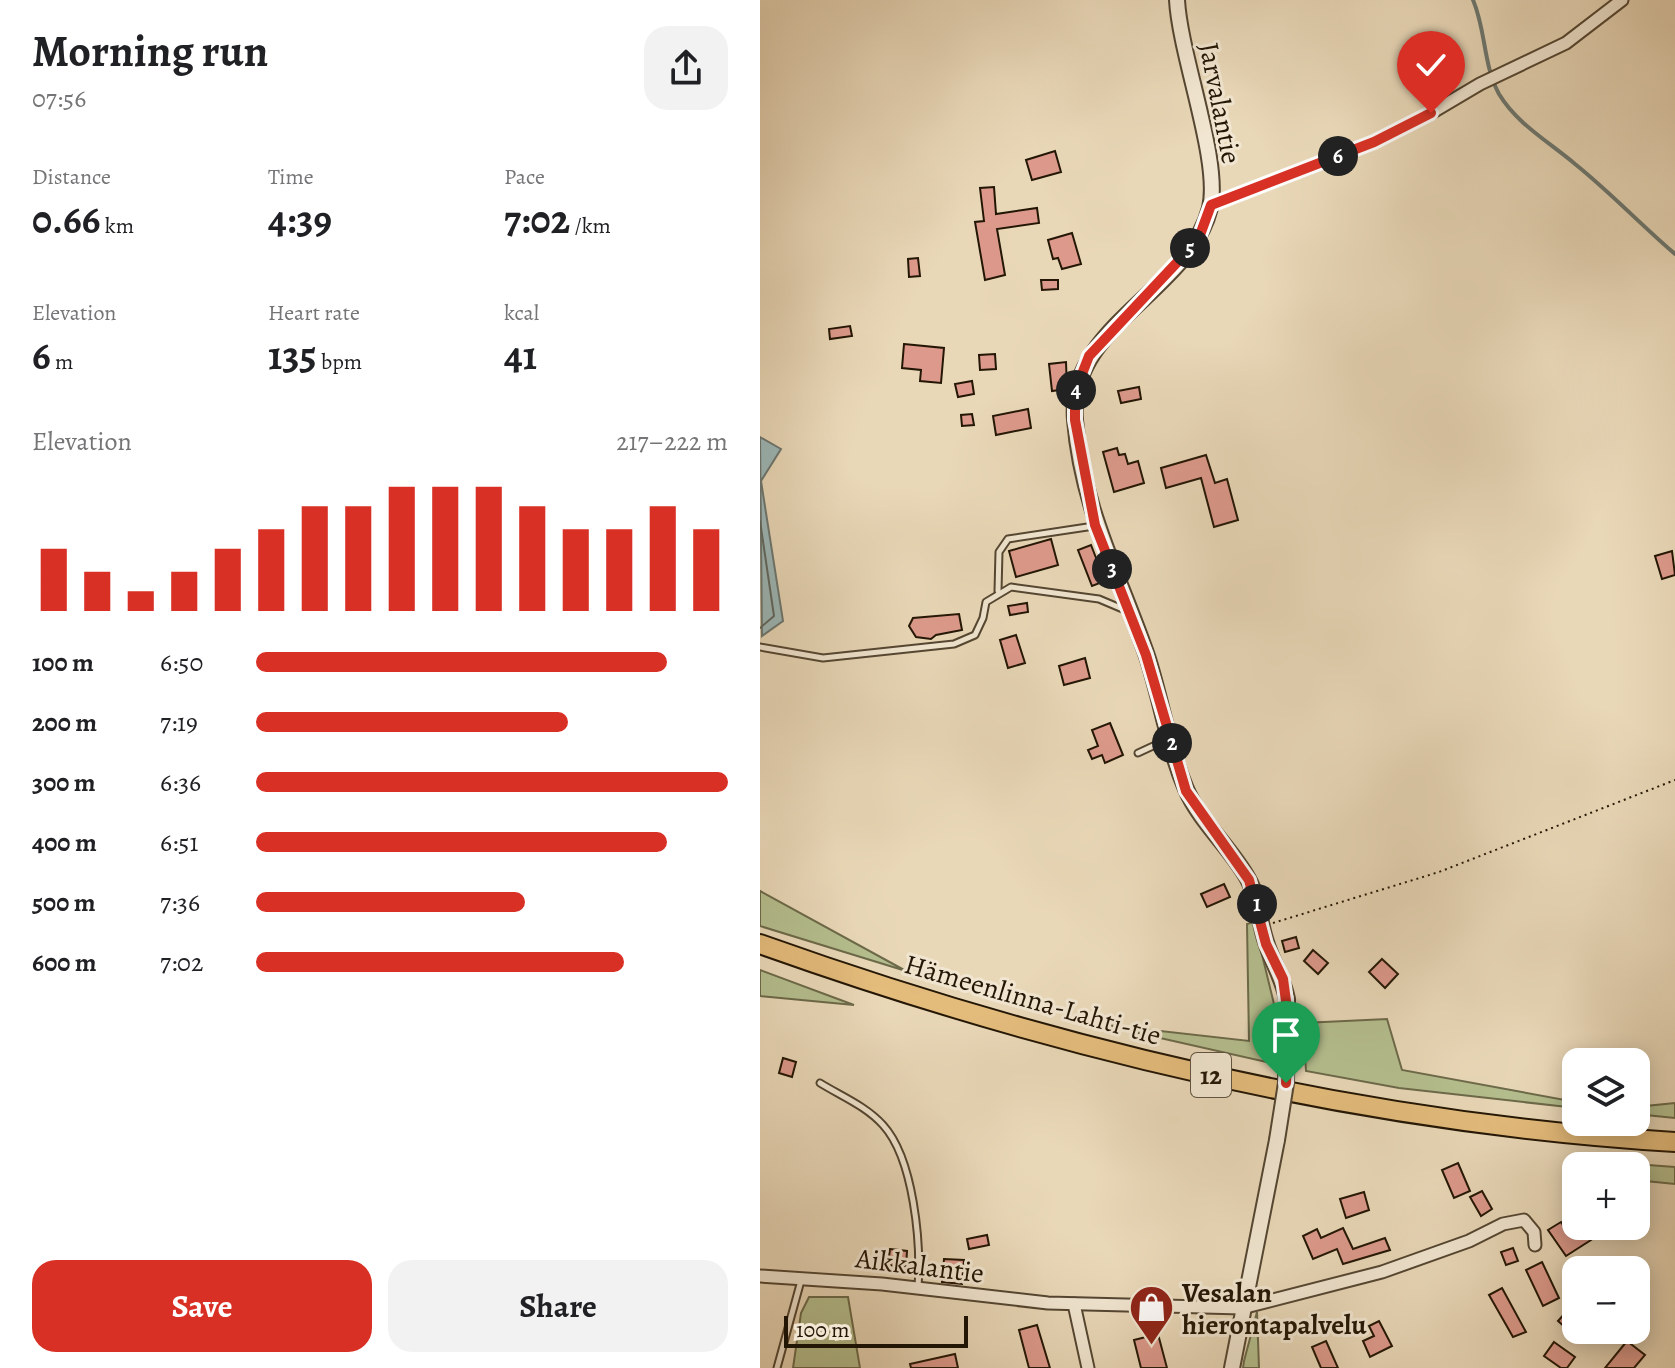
<!DOCTYPE html>
<meta charset="utf-8">
<style>
body{margin:0;font-family:Alegreya,serif;background:#f2f2f2;color:#202124;height:100vh;display:flex;flex-direction:column;font-size:30px;white-space:nowrap}
*{box-sizing:border-box;margin:0}
p{font-size:26px;color:#757577}
.icon{flex:none;width:44px;height:44px;fill:none;stroke:currentColor;stroke-width:2;stroke-linecap:round;stroke-linejoin:round}
.map{position:relative;flex:1;overflow:hidden}
.side{display:flex;flex-direction:column;background:#fff;width:760px}
.side>*{flex:none}
.fabs{position:absolute;left:802px;top:1048px;display:grid;gap:16px}
.fabs a{display:grid;place-items:center;width:88px;height:88px;border-radius:16px;background:#fff;box-shadow:0 4px 20px #0003;font-size:40px}
.scale{position:absolute;left:24px;bottom:20px;width:184px;box-sizing:border-box;padding-left:8px;border:4px solid #231605;border-top:0;font-size:22px;line-height:28px;white-space:nowrap;color:#231605;-webkit-text-stroke:6px #f1e6d1;paint-order:stroke}
.pin{position:absolute;display:grid;place-items:center;width:68px;height:68px;color:#fff;margin:-82px -34px;border-radius:50% 50% 50% 0;rotate:-45deg;box-shadow:0 0 8px #0007}
.pin .icon{rotate:45deg}
.km{position:absolute;width:40px;height:40px;margin:-20px;border-radius:50%;background:#222;color:#fff;font-size:22px;line-height:40px;text-align:center}
.round{display:grid;place-items:center;flex:none;width:84px;height:84px;border-radius:24px;background:#f2f2f2}
.summary{display:flex;align-items:center;justify-content:space-between;height:136px;padding:0 32px}
h1{font-size:44px;font-weight:700;line-height:60px}
.stats{display:grid;grid-template-columns:repeat(3,1fr);gap:12px;height:136px;padding:8px 32px}
.stats div{display:grid;align-content:center}
.stats b{font-size:40px;font-weight:700}
.stats small{font-size:22px;font-weight:400}
.stats p{font-size:22px}
.chart{height:224px;padding:16px 32px}
.chart p{display:flex;justify-content:space-between}
.chart svg{width:100%;height:144px;margin-top:8px;stroke:#d93025;stroke-width:6}
.action{display:flex;gap:16px;margin-top:auto;padding:16px 32px}
.action a{flex:1;height:92px;border-radius:24px;background:#d93025;color:#fff;font-size:32px;font-weight:700;line-height:92px;text-align:center}
.action a+a{background:#f2f2f2;color:#202124}
ul{padding:0 32px;list-style:none;font-size:26px}
li{display:grid;grid-template-columns:128px 96px 1fr;align-items:center;height:60px}
li i{height:20px;border-radius:10px;background:#d93025}
main{display:flex;flex:1;min-height:0}
.map>svg:first-child{display:block}
.green{fill:#b5bf8f;stroke:#6c6a4a;stroke-width:2}
.water{fill:#9cb8b9;stroke:#6c7771;stroke-width:2}
.lines{fill:none;stroke-linecap:round;stroke-linejoin:round}
.shore{stroke:#60675f;stroke-width:2}
.stream{stroke:#6c7771;stroke-width:4}
.building{fill:#dd9a8c;stroke:#231605;stroke-width:2}
.service-casing{stroke:#544632;stroke-width:9}
.minor-casing{stroke:#544632;stroke-width:15}
.tertiary-casing{stroke:#544632;stroke-width:18}
.trunk-casing{stroke:#231605;stroke-width:22}
.path{stroke:#231605;stroke-width:2;stroke-dasharray:2 4;stroke-linecap:butt}
.service{stroke:#f1e6d1;stroke-width:5}
.minor{stroke:#f1e6d1;stroke-width:11}
.tertiary{stroke:#f1e6d1;stroke-width:14}
.trunk{stroke:#e4bc7c;stroke-width:18}
.tertiary-bridge-casing{stroke:#544632;stroke-width:18;stroke-linecap:butt}
.tertiary-bridge{stroke:#f1e6d1;stroke-width:14}
.route-casing{stroke:#fff;stroke-width:16}
.route{stroke:#d93025;stroke-width:10}
.labels{text-anchor:middle;stroke-width:6;stroke-linejoin:round;paint-order:stroke}
.shield{fill:#f1e6d1;stroke:#615442;stroke-width:2}
.shield-label{font-size:26px;font-weight:bold;fill:#231605}
.street-label{font-size:28px;fill:#231605;stroke:#f1e6d1}
.poi-label{font-size:28px;font-weight:bold;fill:#231605;stroke:#f1e6d1;text-anchor:start}
</style>
<main>
<section class="side">
<div class="summary"><div><h1>Morning run</h1><p>07:56</p></div><a class="round"><svg class="icon" aria-label="share" viewBox="0 0 24 24"><path d="M12 15V3M7 8l5-5 5 5M5 13v7h14v-7"/></svg></a></div>
<div class="stats">
<div><p>Distance</p><b>0.66<small> km</small></b></div>
<div><p>Time</p><b>4:39</b></div>
<div><p>Pace</p><b>7:02<small> /km</small></b></div>
</div>
<div class="stats">
<div><p>Elevation</p><b>6<small> m</small></b></div>
<div><p>Heart rate</p><b>135<small> bpm</small></b></div>
<div><p>kcal</p><b>41</b></div>
</div>
<div class="chart"><p><span>Elevation</span>217–222 m</p>
<svg viewBox="0 0 160 44" preserveAspectRatio="none"><path d="M5 44V25M15 44V32M25 44V38M35 44V32M45 44V25M55 44V19M65 44V12M75 44V12M85 44V6M95 44V6M105 44V6M115 44V12M125 44V19M135 44V19M145 44V12M155 44V19"/></svg>
</div>
<ul>
<li><b>100 m</b>6:50<i style="width:87%"></i></li>
<li><b>200 m</b>7:19<i style="width:66%"></i></li>
<li><b>300 m</b>6:36<i style="width:100%"></i></li>
<li><b>400 m</b>6:51<i style="width:87%"></i></li>
<li><b>500 m</b>7:36<i style="width:57%"></i></li>
<li><b>600 m</b>7:02<i style="width:78%"></i></li>
</ul>
<div class="action"><a>Save</a><a>Share</a></div>
</section>
<div class="map">
<svg width="915" height="1368" viewBox="0 0 915 1368">
<rect width="100%" height="100%" fill="#e9d8b8"/>
<filter id="stains"><feTurbulence type="fractalNoise" baseFrequency=".0025" numOctaves="4"/><feColorMatrix values="0 0 0 0 .2 0 0 0 0 .09 0 0 0 0 .02 0 0 0 .5 -.17"/></filter>
<radialGradient id="worn" r=".72"><stop offset=".6" stop-color="#630" stop-opacity="0"/><stop offset="1" stop-color="#630" stop-opacity=".3"/></radialGradient>
<!-- green -->
<g class="green">
<path d="M0,891L146,971L0,926Z"/>
<path d="M494,922L514,1004L515,1064L338,1024L489,1041L487,924Z"/>
<path d="M0,970L94,1005L0,996Z"/>
<path d="M627,1019L642,1070L816,1102V1108L639,1088L546,1071L543,1023Z"/>
<path d="M915,1103V1118L876,1114V1107Z"/>
<path d="M861,1163L915,1167V1184L876,1180V1166H860Z"/>
<path d="M49,1297H88L100,1368H33L41,1313Z"/>
<path d="M497,1312L499,1368H483L484,1361Z"/>
</g>
<!-- water -->
<path class="water" d="M0,437L21,449L1,481L23,621L2,636Z"/>
<g class="lines">
<!-- shore -->
<path class="shore" d="M0,521L14,616L0,628"/>
<!-- stream -->
<path class="stream" d="M713,0C726,30 723,65 739,94C757,124 789,142 815,164C850,192 881,225 915,254"/>
</g>
<!-- building -->
<g class="building">
<path d="M295,151L301,172L272,180L266,160Z"/>
<path d="M234,187L236,214L277,208L279,223L237,229L245,275L225,280L215,222L224,221L220,188Z"/>
<path d="M312,233L321,264L302,269L298,258L293,259L288,240Z"/>
<path d="M158,258L160,276L149,277L148,259Z"/>
<path d="M281,280H298V289L282,290Z"/>
<path d="M90,326L92,336L70,339L69,329Z"/>
<path d="M144,344L184,348L181,383L160,381L161,370L142,368Z"/>
<path d="M235,354L236,369L220,370L219,355Z"/>
<path d="M306,362L307,389L292,391L289,364Z"/>
<path d="M212,381L214,394L198,397L195,384Z"/>
<path d="M379,387L381,399L361,403L358,391Z"/>
<path d="M268,409L271,428L236,435L233,416Z"/>
<path d="M212,414L214,425L202,426L201,415Z"/>
<path d="M357,448L359,455L365,454L368,464L378,461L384,483L354,492L343,452Z"/>
<path d="M446,455L455,483L467,479L478,520L454,527L441,478L406,488L401,468Z"/>
<path d="M291,539L298,565L256,577L249,551Z"/>
<path d="M331,545L345,581L332,586L318,550Z"/>
<path d="M912,551L915,575L902,579L895,556Z"/>
<path d="M267,603L268,612L250,615L248,606Z"/>
<path d="M199,614L202,630L176,635L171,639L156,637L149,626L153,618Z"/>
<path d="M256,635L265,663L248,668L240,640Z"/>
<path d="M325,658L330,678L304,685L299,666Z"/>
<path d="M350,723L363,755L345,763L342,755L332,759L328,750L338,746L332,730Z"/>
<path d="M464,884L470,897L447,907L441,894Z"/>
<path d="M536,937L539,948L525,952L522,941Z"/>
<path d="M553,950L568,963L558,974L544,961Z"/>
<path d="M622,959L638,974L625,988L609,972Z"/>
<path d="M23,1058L36,1062L32,1077L19,1073Z"/>
<path d="M698,1163L710,1191L694,1198L682,1170Z"/>
<path d="M722,1191L732,1209L721,1216L710,1197Z"/>
<path d="M604,1192L609,1210L586,1218L580,1199Z"/>
<path d="M801,1222L808,1233L822,1226L831,1240L806,1256L788,1230Z"/>
<path d="M583,1228L593,1249L625,1238L630,1250L583,1264L577,1249L553,1259L543,1236L557,1229L561,1238Z"/>
<path d="M227,1235L229,1245L209,1249L207,1239Z"/>
<path d="M753,1248L758,1261L746,1265L741,1252Z"/>
<path d="M130,1249L147,1251L146,1267L128,1265Z"/>
<path d="M184,1259L204,1260L202,1284L182,1282Z"/>
<path d="M782,1262L799,1298L783,1306L766,1270Z"/>
<path d="M742,1288L766,1332L753,1337L729,1295Z"/>
<path d="M816,1301V1337L798,1321Z"/>
<path d="M619,1321L632,1346L610,1357L603,1341L614,1336L609,1326Z"/>
<path d="M277,1325L290,1368H269L259,1330Z"/>
<path d="M398,1334L407,1368H381L374,1340Z"/>
<path d="M566,1341L578,1368H561L552,1347Z"/>
<path d="M867,1341L885,1355L874,1368H845Z"/>
<path d="M794,1342L815,1357L807,1368H801L784,1356Z"/>
<path d="M195,1354L198,1368H151L150,1364Z"/>
</g>
<g class="lines">
<defs>
<g id="service">
<path d="M238,591L239,552L248,539L334,526"/>
<path d="M0,647L63,658L194,644L215,635L223,618L226,602L251,587L339,599L365,610"/>
<path d="M378,753L406,740"/>
<path d="M60,1083C81,1096 106,1106 123,1125C154,1159 161,1243 158,1287"/>
<path d="M17,1368L42,1277"/>
</g>
<g id="minor">
<path d="M451,205L614,142L671,113L720,84L806,43L862,0"/>
<path d="M0,1276L122,1284L288,1303L482,1308L622,1272L709,1241L743,1224L764,1220L774,1232L775,1245"/>
<path d="M314,1304L328,1368"/>
</g>
<g id="tertiary">
<path d="M417,0C420,56 461,161 450,208C429,292 307,325 315,420C322,508 359,575 387,656C401,699 408,747 426,789C440,822 471,848 488,879C499,898 499,922 506,942C512,962 523,978 527,999"/>
<path d="M472,1368L517,1140"/>
</g>
<path id="trunk" d="M0,944C294,1049 602,1123 915,1142"/>
</defs>
<!-- service casing -->
<use href="#service" class="service-casing"/>
<!-- minor casing -->
<use href="#minor" class="minor-casing"/>
<!-- tertiary casing -->
<use href="#tertiary" class="tertiary-casing"/>
<!-- trunk casing -->
<use href="#trunk" class="trunk-casing"/>
<!-- path -->
<path class="path" d="M513,923L679,872L915,780"/>
<!-- service -->
<use href="#service" class="service"/>
<!-- minor -->
<use href="#minor" class="minor"/>
<!-- tertiary -->
<use href="#tertiary" class="tertiary"/>
<!-- trunk -->
<use href="#trunk" class="trunk"/>
<defs>
<path id="tertiary-bridge" d="M517,1140L526,1083L527,999"/>
</defs>
<!-- tertiary-bridge casing -->
<use href="#tertiary-bridge" class="tertiary-bridge-casing"/>
<!-- tertiary-bridge -->
<use href="#tertiary-bridge" class="tertiary-bridge"/>
</g>
<g class="lines">
<defs>
<path id="route" d="M526,1083L529,1023L523,979L506,944L489,880L426,791L386,655L335,525L315,420V392L329,356L424,255L440,235L451,205L614,142L671,113"/>
</defs>
<!-- route casing -->
<use href="#route" class="route-casing"/>
<!-- route -->
<use href="#route" class="route"/>
</g>
<!-- icons -->
<defs>
<symbol id="shop-pin" viewBox="-11 -11 22 30"><path d="M0 17L-7.5 6A9.5 9.5 0 1 1 7.5 6Z" fill="#8f2418" stroke="#f1e6d1"/><path d="M-5-2.5h2.3a2.7 3.5 0 0 1 5.4 0H5L5.5 6h-11ZM-1.5-2.5h3a1.5 2.3 0 0 0-3 0Z" fill="#fff"/></symbol>
</defs>
<g fill-rule="evenodd">
<use href="#shop-pin" x="366" y="1282" width="51" height="69"/>
</g>
<g class="labels">
<!-- shield labels -->
<rect class="shield" x="431" y="1053" width="40" height="44" rx="6"/>
<g class="shield-label">
<text x="451" y="1084">12</text>
</g>
<!-- street labels -->
<g class="street-label">
<text transform="translate(461 103) rotate(79)" y="10">Jarvalantie</text>
<text transform="translate(273 999) rotate(16)" y="10">Hämeenlinna-Lahti-tie</text>
<text transform="translate(160 1265) rotate(7)" y="10">Aikkalantie</text>
</g>
<!-- poi labels -->
<g class="poi-label">
<text x="422" y="1302">Vesalan<tspan x="422" dy="32">hierontapalvelu</tspan></text>
</g>
</g>
<rect width="100%" height="100%" filter="url(#stains)"/>
<rect width="100%" height="100%" fill="url(#worn)"/>
</svg>
<div class="fabs">
<a><svg class="icon" aria-label="layers" viewBox="0 0 24 24"><path d="M12 4l9 5-9 5-9-5zM3 14l9 5 9-5"/></svg></a>
<a>+</a>
<a>−</a>
</div>
<div class="scale">100 m</div>
<div class="pin" style="left:526px;top:1083px;background:#1e9e55"><svg class="icon" aria-label="arrive" viewBox="0 0 24 24"><path d="M6 21V4h12l-3 4 3 4H6"/></svg></div>
<div class="pin" style="left:671px;top:113px;background:#d93025"><svg class="icon" aria-label="check" viewBox="0 0 24 24"><path d="M5 12l5 5 9-10"/></svg></div>
<b class="km" style="left:497px;top:904px">1</b>
<b class="km" style="left:412px;top:743px">2</b>
<b class="km" style="left:352px;top:569px">3</b>
<b class="km" style="left:316px;top:390px">4</b>
<b class="km" style="left:430px;top:248px">5</b>
<b class="km" style="left:578px;top:156px">6</b>
</div>
</main>
